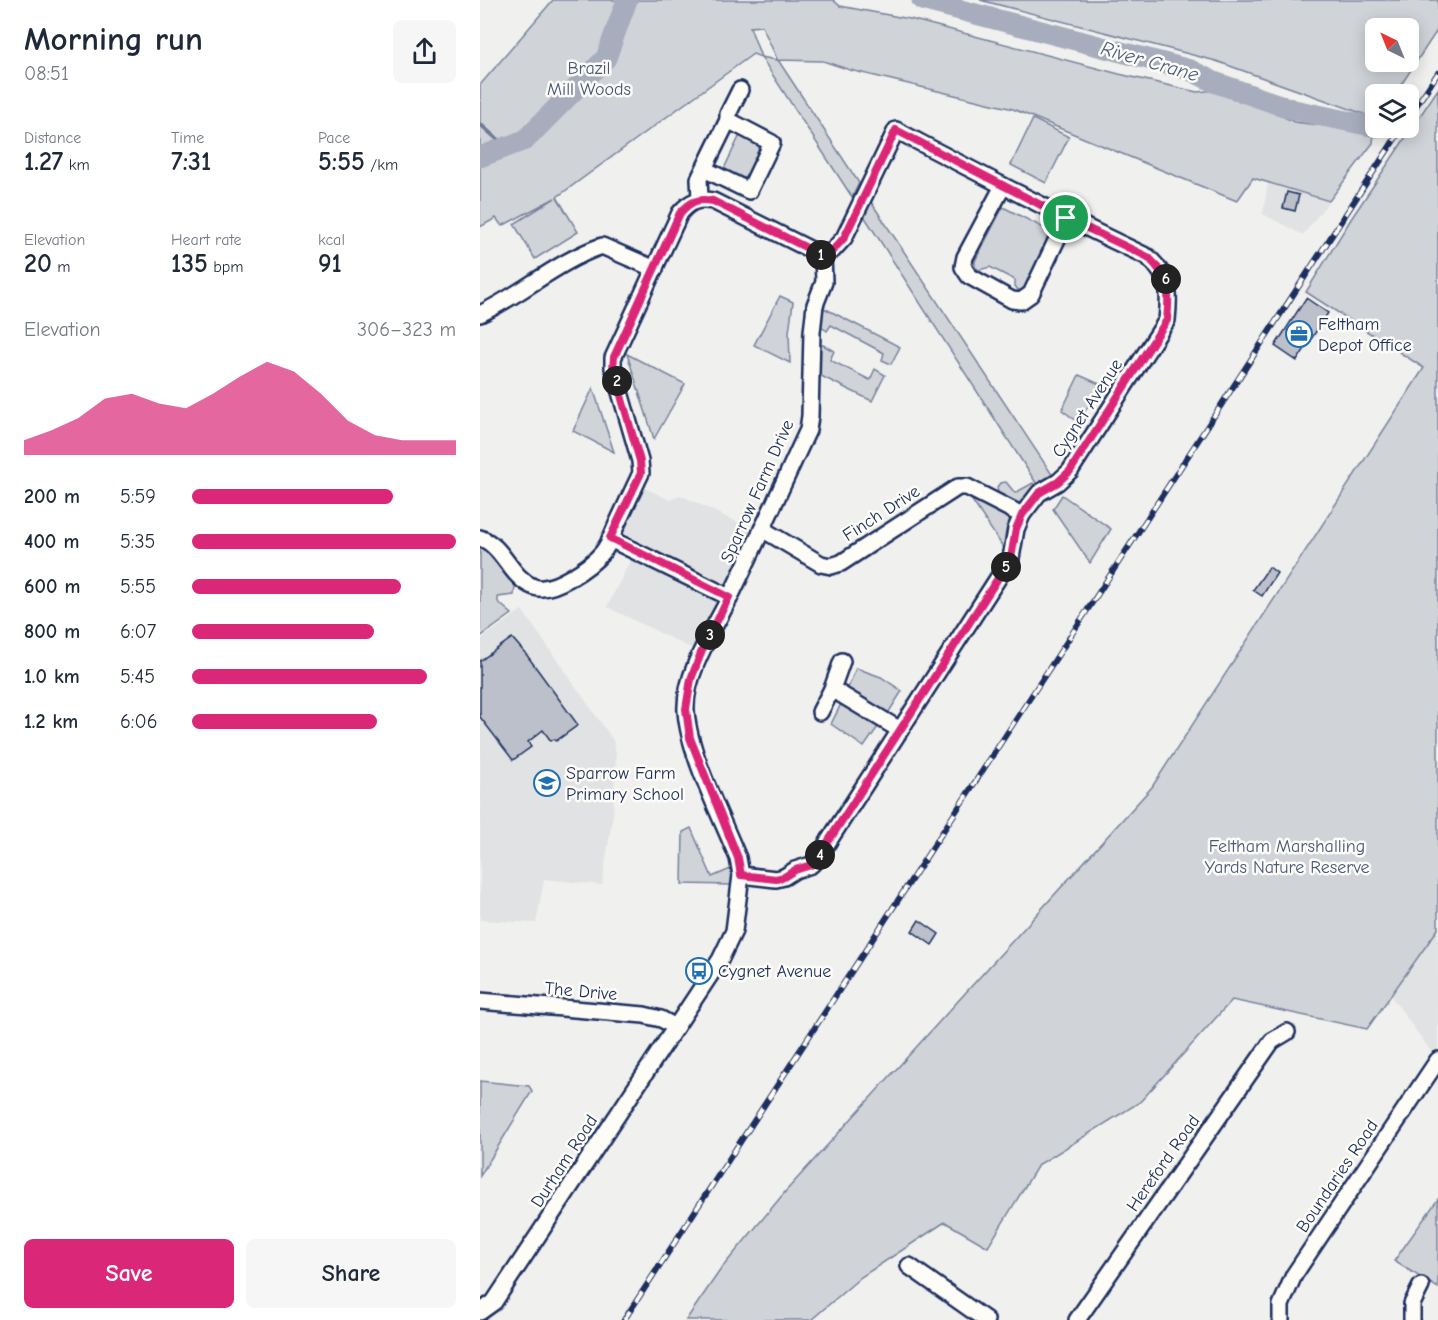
<!DOCTYPE html>
<meta charset="utf-8">
<style>
body{margin:0;font-family:"Comic Neue",sans-serif;background:#f6f6f7;color:#1f2937;height:100vh;display:flex;flex-direction:column;font-size:22px;white-space:nowrap}
*{box-sizing:border-box;margin:0}
p{font-size:20px;color:#747a83}
.icon{flex:none;width:33px;height:33px;fill:none;stroke:currentColor;stroke-width:2;stroke-linecap:round;stroke-linejoin:round}
.map{position:relative;flex:1;overflow:hidden}
.sheet{display:flex;flex-direction:column;background:#fff;width:480px}
.sheet>*{flex:none}
.needle{width:39px;rotate:317deg}
.controls{position:absolute;left:885px;top:18px;display:grid;gap:12px}
.controls a{display:grid;place-items:center;width:54px;height:54px;border-radius:9px;background:#fff;box-shadow:0 3px 15px #0003;font-size:30px}
.pin{position:absolute;display:grid;place-items:center;width:51px;height:51px;color:#fff;margin:-26px;border:3px solid #fff;border-radius:50%;box-shadow:0 2px 6px #0007}
.km{position:absolute;width:30px;height:30px;margin:-15px;border-radius:50%;background:#222;color:#fff;font-size:16px;line-height:30px;text-align:center}
.round{display:grid;place-items:center;flex:none;width:63px;height:63px;border-radius:9px;background:#f6f6f7}
.head{display:flex;align-items:center;justify-content:space-between;height:102px;padding:0 24px}
h1{font-size:33px;font-weight:600;line-height:45px}
.figures{display:grid;grid-template-columns:repeat(3,1fr);gap:9px;height:102px;padding:6px 24px}
.figures div{display:grid;align-content:center}
.figures b{font-size:26px;font-weight:600}
.figures small{font-size:16px;font-weight:400}
.figures p{font-size:16px}
.chart{height:168px;padding:12px 24px}
.chart p{display:flex;justify-content:space-between}
.chart svg{width:100%;height:108px;margin-top:6px;fill:#db2777;opacity:.7}
.primary-button{display:flex;gap:12px;margin-top:auto;padding:12px 24px}
.primary-button a{flex:1;height:69px;border-radius:9px;background:#db2777;color:#fff;font-size:24px;font-weight:600;line-height:69px;text-align:center}
.primary-button a+a{background:#f6f6f7;color:#1f2937}
ul{padding:0 24px;list-style:none;font-size:20px}
li{display:grid;grid-template-columns:96px 72px 1fr;align-items:center;height:45px}
li i{height:15px;border-radius:8px;background:#db2777}
main{display:flex;flex:1;min-height:0}
.map>svg:first-child{display:block}
.built{fill:#e0e2e3}
.green{fill:#d0d3d8;stroke:#76819b;stroke-width:1.5;fill-rule:evenodd}
.lines{fill:none;stroke-linecap:round;stroke-linejoin:round}
.stream{stroke:#6f7b97;stroke-width:4}
.river{stroke:#a7adbd;stroke-width:21}
.building{fill:#bbc0ca;stroke:#1b2f5e;stroke-width:1.5}
.minor-casing{stroke:#1b2f5e;stroke-width:20}
.minor{stroke:#fdfcf7;stroke-width:15}
.rail-casing{stroke:#1b2f5e;stroke-width:6}
.rail{stroke:#fdfcf7;stroke-width:4;stroke-dasharray:11;stroke-linecap:butt}
.route-casing{stroke:#fff;stroke-width:12}
.route{stroke:#db2777;stroke-width:8}
.labels{text-anchor:middle;stroke-width:5;stroke-linejoin:round;paint-order:stroke}
.park-label{font-size:18px;fill:#48587c;stroke:#fdfcf7}
.poi-label{font-size:18px;fill:#1b2f5e;stroke:#fdfcf7;text-anchor:start}
.street-label{font-size:18px;fill:#1b2f5e;stroke:#fdfcf7}
.water-label{font-size:20px;font-style:italic;fill:#4c5b7f;stroke:#fdfcf7}
</style>
<main>
<section class="sheet">
<div class="head"><div><h1>Morning run</h1><p>08:51</p></div><a class="round"><svg class="icon" aria-label="share" viewBox="0 0 24 24"><path d="M12 15V3M7 8l5-5 5 5M5 13v7h14v-7"/></svg></a></div>
<div class="figures">
<div><p>Distance</p><b>1.27<small> km</small></b></div>
<div><p>Time</p><b>7:31</b></div>
<div><p>Pace</p><b>5:55<small> /km</small></b></div>
</div>
<div class="figures">
<div><p>Elevation</p><b>20<small> m</small></b></div>
<div><p>Heart rate</p><b>135<small> bpm</small></b></div>
<div><p>kcal</p><b>91</b></div>
</div>
<div class="chart"><p><span>Elevation</span>306–323 m</p>
<svg viewBox="0 0 160 44" preserveAspectRatio="none"><path d="M0 44V38L10 34L20 29L30 21L40 19L50 23L60 25L70 19L80 12L90 6L100 10L110 19L120 30L130 36L140 38L150 38L160 38V44z"/></svg>
</div>
<ul>
<li><b>200 m</b>5:59<i style="width:76%"></i></li>
<li><b>400 m</b>5:35<i style="width:100%"></i></li>
<li><b>600 m</b>5:55<i style="width:79%"></i></li>
<li><b>800 m</b>6:07<i style="width:69%"></i></li>
<li><b>1.0 km</b>5:45<i style="width:89%"></i></li>
<li><b>1.2 km</b>6:06<i style="width:70%"></i></li>
</ul>
<div class="primary-button"><a>Save</a><a>Share</a></div>
</section>
<div class="map">
<svg width="958" height="1320" viewBox="0 0 958 1320">
<rect width="100%" height="100%" fill="#f0f0ee"/>
<filter id="ink" filterUnits="userSpaceOnUse"><feTurbulence type="fractalNoise" baseFrequency=".0167" numOctaves="2"/><feDisplacementMap in="SourceGraphic" scale="12" xChannelSelector="R" yChannelSelector="G"/><feConvolveMatrix kernelMatrix="1 2 1 2 8 2 1 2 1" color-interpolation-filters="sRGB"/></filter>
<g filter="url(#ink)">
<!-- built -->
<g class="built">
<path d="M788,183L849,201L823,235L783,214Z"/>
<path d="M156,484L190,500L200,495L280,533L221,653L127,607L155,551L130,539Z"/>
<path d="M42,610L133,740L136,753L133,813L122,885L64,879L56,923L0,920V640Z"/>
<path d="M958,929V1061L911,996Z"/>
</g>
<!-- green -->
<g class="green">
<path d="M73,0H353L360,6L430,19L639,74L717,92L746,89L814,122L894,132L893,143L849,201L773,178L757,201L533,109L370,70L343,61L298,60L379,183L372,197L281,57L273,54L77,197L98,232L55,259L34,224L75,198L22,226L16,218L0,227V85ZM282,26L297,59V60L281,57L270,27Z"/>
<path d="M500,0H958V29L915,94H896L895,118L736,61ZM896,28H928V62H896Z"/>
<path d="M958,89V929L887,1029L752,1000L660,1102L558,1165L508,1247L465,1222L381,1277L331,1320H206L241,1269L305,1192L672,787L944,368L826,292L871,219Z"/>
<path d="M553,119L589,137L566,183L531,165Z"/>
<path d="M260,135L284,146L266,184L242,173Z"/>
<path d="M391,202L573,476L558,486L384,216Z"/>
<path d="M523,207L576,234L544,291L538,290L535,286V280L510,267L499,270L495,267V261Z"/>
<path d="M300,296L313,302L309,332L310,363L274,345Z"/>
<path d="M342,307L420,347L411,364L402,360L404,353L351,325L347,331L340,326Z"/>
<path d="M343,345L354,351L350,360L390,380L395,369L405,375L392,401L339,375L340,347Z"/>
<path d="M147,354L205,384L174,439Z"/>
<path d="M599,375L622,385L598,422L582,410Z"/>
<path d="M113,388L134,452L93,431Z"/>
<path d="M526,482L535,493L553,483L556,488L541,504H536L518,493L517,487L520,483Z"/>
<path d="M582,495L631,529L610,563L573,509Z"/>
<path d="M489,496L532,518L525,550Z"/>
<path d="M0,547L5,550L35,586L34,595L18,597V602L32,614L0,637Z"/>
<path d="M376,668L401,677L422,691L407,715L370,692L368,688Z"/>
<path d="M367,703L400,724L384,747L351,724L361,704Z"/>
<path d="M211,828L232,877L253,868L252,885L202,884L203,832Z"/>
<path d="M0,1081L49,1086L52,1091L0,1176Z"/>
<path d="M958,1199V1288L914,1261Z"/>
</g>
<g class="lines">
<!-- stream -->
<path class="stream" d="M0,124L26,147"/>
<!-- river -->
<g class="river">
<path d="M442,0L710,70L734,82L814,110L896,127"/>
<path d="M0,157L45,140L126,58L147,0"/>
</g>
</g>
<!-- building -->
<g class="building">
<path d="M807,192L819,195L815,211L803,208Z"/>
<path d="M826,298L848,313L817,361L795,346Z"/>
<path d="M789,567L797,573L782,596L773,590Z"/>
<path d="M32,638L46,654L98,725L76,741L74,739L71,741L63,730L48,742L51,747L33,760L0,717V661Z"/>
<path d="M439,920L459,934L452,945L432,931Z"/>
</g>
<g class="lines">
<defs>
<g id="minor">
<path d="M248,120V114L260,90"/>
<path d="M523,186L485,257L483,267L489,276L532,300L541,301L551,294L587,218"/>
<path d="M220,198L219,179L248,120L292,143L269,191L224,169"/>
<path d="M0,314C42,294 78,261 122,246L175,269"/>
<path d="M282,529L341,564L351,566L361,563L478,487H487L542,515"/>
<path d="M0,538C24,546 30,578 54,587C72,594 111,566 122,553C129,545 133,533 137,524C145,507 153,490 161,473L160,461L133,368V358L200,213C210,201 218,198 233,201L343,256L344,282L335,305L332,332L330,416L328,430C302,486 277,542 250,597C234,629 204,673 206,711C209,755 241,816 258,858L261,875L254,931L240,960L14,1302L0,1312"/>
<path d="M130,539L249,597"/>
<path d="M362,661L352,689L420,730"/>
<path d="M340,712L352,689"/>
<path d="M261,875L296,879L304,877L315,870L331,865L337,859L531,558L536,529L542,515L559,493L578,482L590,471L687,320C690,291 690,278 668,257C583,217 499,174 416,130L364,238L353,250L343,256"/>
<path d="M0,1001L164,1015L181,1019L196,1027"/>
<path d="M429,1266L506,1320"/>
<path d="M597,1320L792,1041L807,1032"/>
<path d="M801,1320V1305L814,1275L958,1060"/>
<path d="M932,1320V1304L941,1286"/>
</g>
</defs>
<!-- minor casing -->
<use href="#minor" class="minor-casing"/>
<!-- minor -->
<use href="#minor" class="minor"/>
<defs>
<g id="rail">
<path d="M928,118L958,73"/>
<path d="M144,1320L922,128"/>
</g>
</defs>
<!-- rail casing -->
<use href="#rail" class="rail-casing"/>
<!-- rail -->
<use href="#rail" class="rail"/>
</g>
</g>
<g class="lines" filter="url(#ink)">
<defs>
<path id="route" d="M416,130L586,218L668,257C690,278 690,291 687,320L590,471L578,482L559,493L542,515L536,529L531,558L337,859L331,865L315,870L304,877L296,879L261,875L258,858L210,738L206,709L211,679L221,653L249,597L130,538L161,473L160,461L133,368L134,357L200,213C211,201 218,198 233,201L343,256L353,250L364,238Z"/>
</defs>
<!-- route casing -->
<use href="#route" class="route-casing"/>
<!-- route -->
<use href="#route" class="route"/>
</g>
<!-- icons -->
<defs>
<symbol id="office-ring" viewBox="-11 -11 22 22"><circle r="9.5" fill="#fdfcf7" stroke="#1f6fb2" stroke-width="1.5"/><path d="M-6-3h4V-5.5h4V-3h4V5H-6ZM-1-4.5V-3h2v-1.5ZM-6 0V1H6V0Z" fill="#1f6fb2"/></symbol>
<symbol id="school-ring" viewBox="-11 -11 22 22"><circle r="9.5" fill="#fdfcf7" stroke="#1f6fb2" stroke-width="1.5"/><path d="M0-5L7-2L0 1L-7-2ZM-4 1L0 2.5L4 1V4Q0 6-4 4Z" fill="#1f6fb2"/></symbol>
<symbol id="bus-ring" viewBox="-11 -11 22 22"><circle r="9.5" fill="#fdfcf7" stroke="#1f6fb2" stroke-width="1.5"/><path d="M-5-6H5V4H4V6H2V4H-2V6H-4V4H-5ZM-3.5-4V0h7V-4ZM-3.5 1.2v1.5H-2V1.2ZM2 1.2v1.5H3.5V1.2Z" fill="#1f6fb2"/></symbol>
</defs>
<g fill-rule="evenodd">
<use href="#office-ring" x="804" y="319" width="30" height="30"/>
<use href="#school-ring" x="52" y="768" width="30" height="30"/>
<use href="#bus-ring" x="204" y="956" width="30" height="30"/>
</g>
<g class="labels">
<!-- park labels -->
<g class="park-label">
<text x="109" y="74">Brazil<tspan x="109" dy="21">Mill Woods</tspan></text>
<text x="807" y="852">Feltham Marshalling<tspan x="807" dy="21">Yards Nature Reserve</tspan></text>
</g>
<!-- poi labels -->
<g class="poi-label">
<text x="838" y="330">Feltham<tspan x="838" dy="21">Depot Office</tspan></text>
<text x="86" y="779">Sparrow Farm<tspan x="86" dy="21">Primary School</tspan></text>
<text x="238" y="977">Cygnet Avenue</text>
</g>
<!-- street labels -->
<g class="street-label">
<text transform="translate(607 408) rotate(-57)" y="6">Cygnet Avenue</text>
<text transform="translate(277 491) rotate(-66)" y="6">Sparrow Farm Drive</text>
<text transform="translate(401 513) rotate(-33)" y="6">Finch Drive</text>
<text transform="translate(101 991) rotate(5)" y="6">The Drive</text>
<text transform="translate(84 1161) rotate(-57)" y="6">Durham Road</text>
<text transform="translate(683 1163) rotate(-55)" y="6">Hereford Road</text>
<text transform="translate(857 1176) rotate(-56)" y="6">Boundaries Road</text>
</g>
<!-- water labels -->
<g class="water-label">
<text transform="translate(670 61) rotate(16)" y="7">River Crane</text>
</g>
</g>
</svg>
<div class="controls">
<a><svg class="needle" viewBox="-14 -14 28 28"><path d="M0-13l5 13h-10z" fill="#e53935"/><path d="M0 13l5-13h-10z" fill="#747a83"/></svg></a>
<a><svg class="icon" aria-label="layers" viewBox="0 0 24 24"><path d="M12 4l9 5-9 5-9-5zM3 14l9 5 9-5"/></svg></a>
</div>
<div class="pin" style="left:586px;top:218px;background:#1e9e55"><svg class="icon" aria-label="arrive" viewBox="0 0 24 24"><path d="M6 21V4h12l-3 4 3 4H6"/></svg></div>
<b class="km" style="left:341px;top:255px">1</b>
<b class="km" style="left:137px;top:381px">2</b>
<b class="km" style="left:230px;top:635px">3</b>
<b class="km" style="left:340px;top:855px">4</b>
<b class="km" style="left:526px;top:567px">5</b>
<b class="km" style="left:686px;top:279px">6</b>
</div>
</main>
